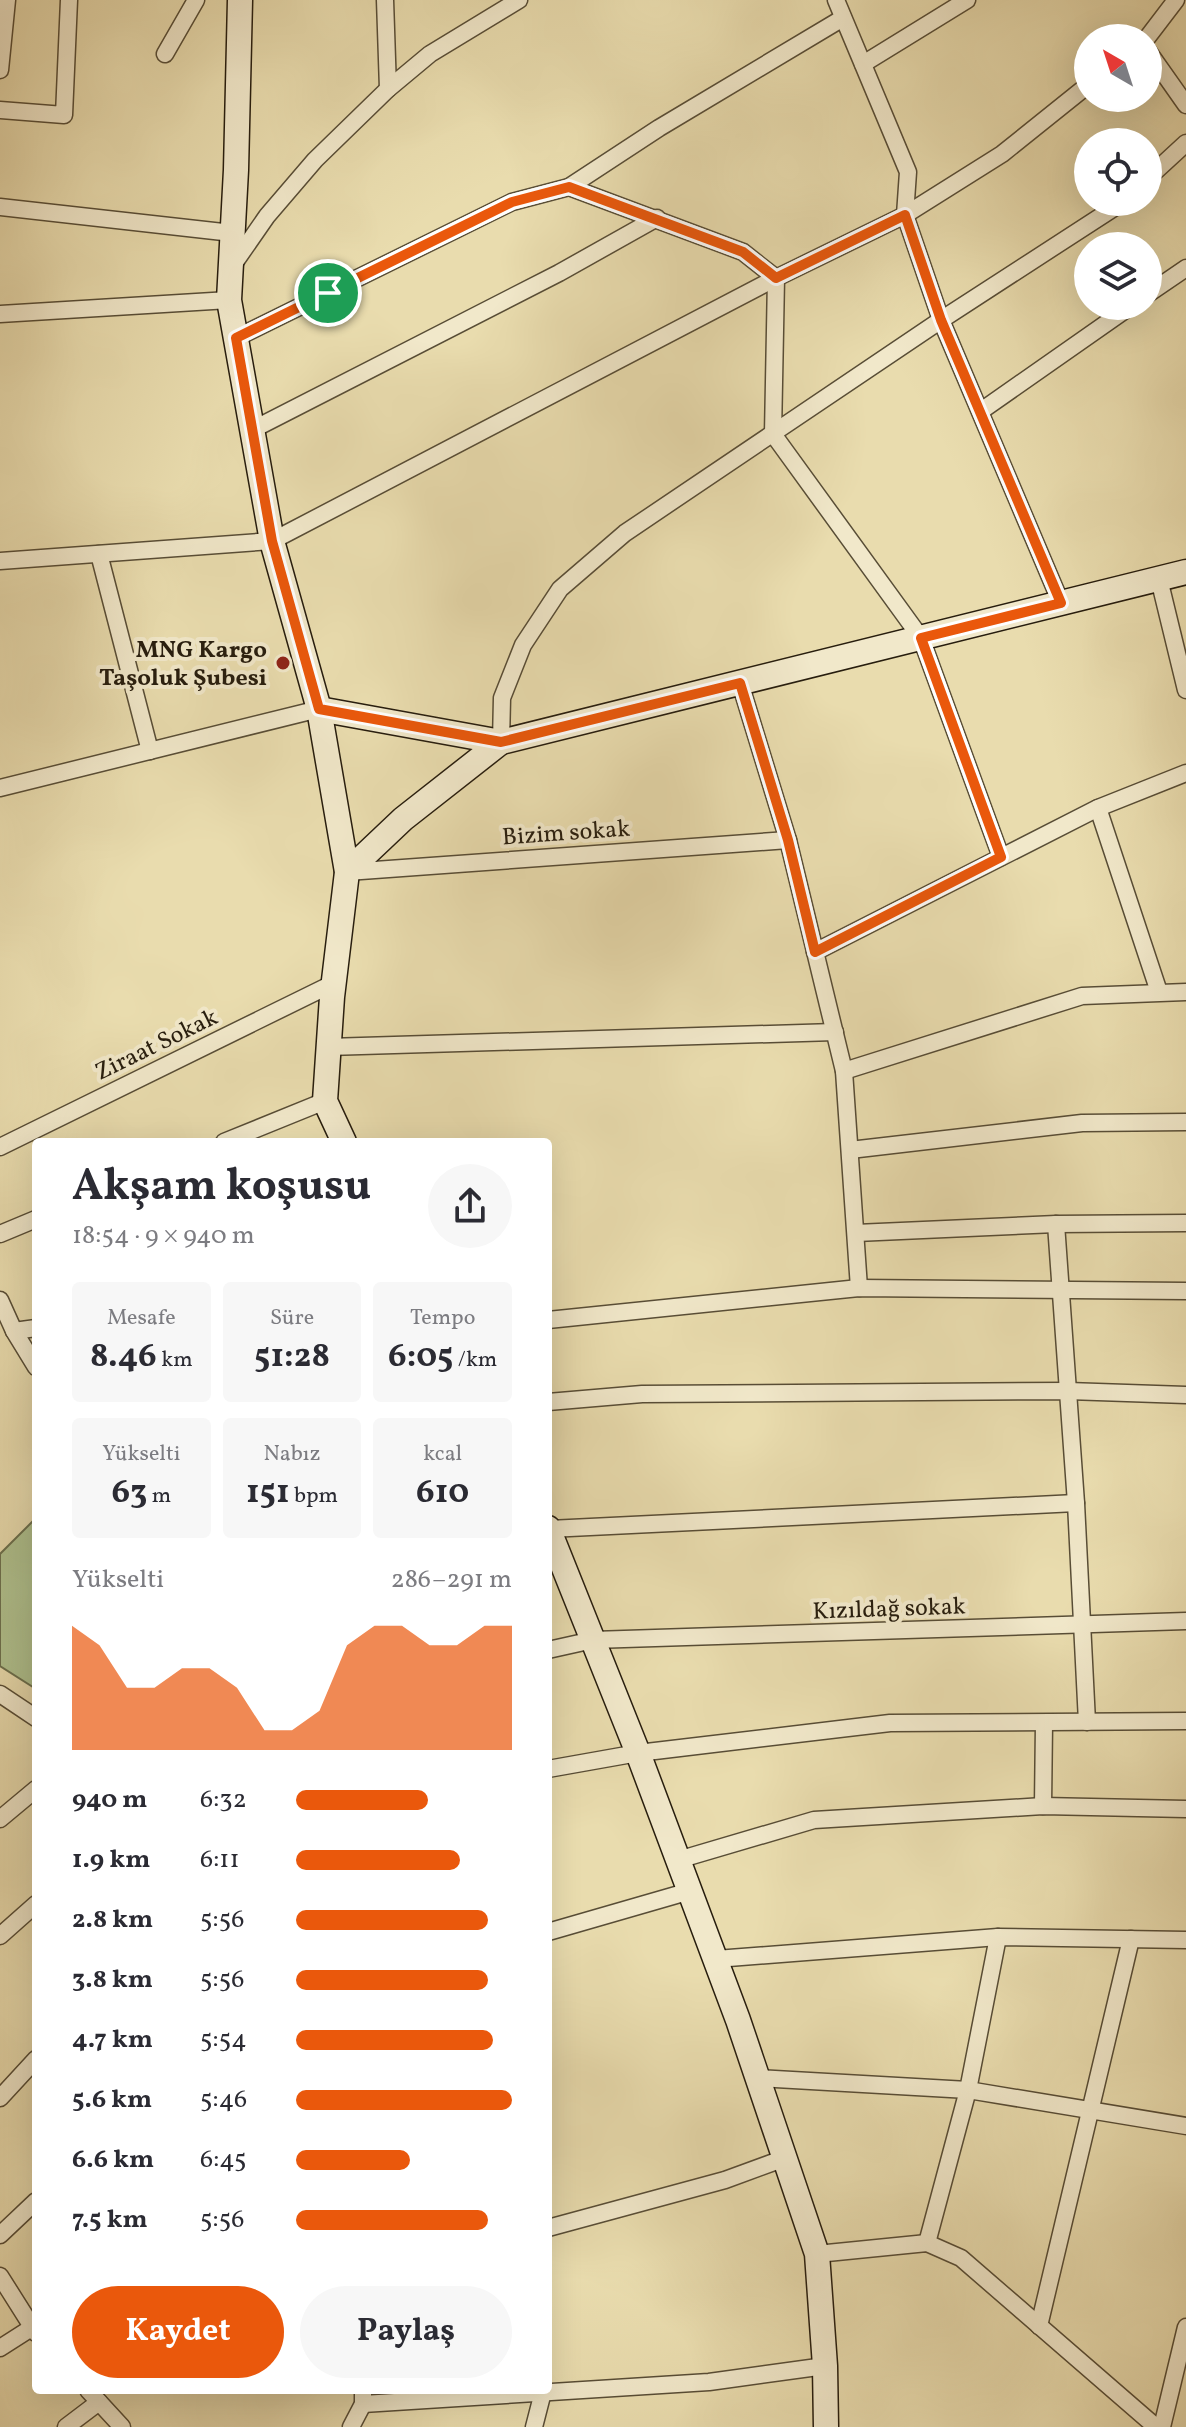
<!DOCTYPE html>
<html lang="tr">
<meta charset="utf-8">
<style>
body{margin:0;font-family:Vollkorn,serif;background:#f7f7f7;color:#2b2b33;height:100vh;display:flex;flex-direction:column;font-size:30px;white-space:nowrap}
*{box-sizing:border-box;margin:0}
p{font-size:26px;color:#7c7c81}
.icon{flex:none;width:44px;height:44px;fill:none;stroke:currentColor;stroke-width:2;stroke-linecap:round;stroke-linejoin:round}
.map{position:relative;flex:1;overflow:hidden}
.details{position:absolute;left:32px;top:1138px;width:520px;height:1256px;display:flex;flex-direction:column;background:#fff;border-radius:8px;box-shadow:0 8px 32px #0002}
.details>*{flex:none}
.needle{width:52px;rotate:321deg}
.tools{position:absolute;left:1074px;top:24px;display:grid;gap:16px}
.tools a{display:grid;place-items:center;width:88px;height:88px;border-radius:50%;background:#fff;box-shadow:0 8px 32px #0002;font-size:40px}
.pin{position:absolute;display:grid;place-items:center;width:68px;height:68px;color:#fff;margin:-34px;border:4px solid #fff;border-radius:50%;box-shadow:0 2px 8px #0007}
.round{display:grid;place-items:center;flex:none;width:84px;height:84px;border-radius:42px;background:#f7f7f7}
.summary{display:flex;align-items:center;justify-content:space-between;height:136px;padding:0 40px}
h1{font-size:44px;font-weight:700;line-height:60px}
.stats{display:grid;grid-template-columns:repeat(3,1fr);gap:12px;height:136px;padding:8px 40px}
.stats div{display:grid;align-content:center;border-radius:8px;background:#f7f7f7;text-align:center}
.stats b{font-size:34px;font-weight:700}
.stats small{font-size:22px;font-weight:400}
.stats p{font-size:22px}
.chart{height:224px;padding:16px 40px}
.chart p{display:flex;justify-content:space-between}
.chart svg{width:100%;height:144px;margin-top:8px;fill:#ea580c;opacity:.7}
.action{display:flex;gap:16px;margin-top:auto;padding:16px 40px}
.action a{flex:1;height:92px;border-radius:48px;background:#ea580c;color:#fff;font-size:32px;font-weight:700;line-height:92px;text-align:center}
.action a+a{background:#f7f7f7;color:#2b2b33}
ul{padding:0 40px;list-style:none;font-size:26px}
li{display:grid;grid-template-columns:128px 96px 1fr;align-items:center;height:60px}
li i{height:20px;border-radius:10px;background:#ea580c}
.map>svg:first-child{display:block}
.green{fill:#b0c28f;stroke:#6c704e;stroke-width:2}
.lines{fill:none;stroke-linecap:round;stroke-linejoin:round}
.street-casing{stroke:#584d36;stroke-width:19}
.secondary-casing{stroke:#271d0e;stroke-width:27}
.street{stroke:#f1e8ca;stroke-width:16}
.secondary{stroke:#f1e8ca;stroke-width:24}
.route-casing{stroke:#fff;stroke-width:16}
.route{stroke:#ea580c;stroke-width:10}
.poi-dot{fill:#8f2418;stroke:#f1e8ca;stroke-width:3}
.labels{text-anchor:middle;stroke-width:8;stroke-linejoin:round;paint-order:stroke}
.poi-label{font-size:24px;font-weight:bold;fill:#271d0e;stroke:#f1e8ca;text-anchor:end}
.street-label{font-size:24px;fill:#271d0e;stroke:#f1e8ca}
</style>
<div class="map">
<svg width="1186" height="2427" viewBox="0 0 1186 2427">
<rect width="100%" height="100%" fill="#e9dcae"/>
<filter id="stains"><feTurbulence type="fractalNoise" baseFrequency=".0025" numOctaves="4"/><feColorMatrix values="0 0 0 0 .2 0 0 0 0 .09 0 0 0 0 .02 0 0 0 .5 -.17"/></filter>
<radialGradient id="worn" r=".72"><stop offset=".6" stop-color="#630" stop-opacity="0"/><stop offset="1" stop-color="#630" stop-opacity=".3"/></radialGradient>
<!-- green -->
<path class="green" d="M36,1518V1689L0,1666V1554Z"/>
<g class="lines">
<defs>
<g id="street">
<path d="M385,0L388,89"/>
<path d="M836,0L908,172L905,215L941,320L1061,603"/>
<path d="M1147,38L1176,0"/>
<path d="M1148,51L1186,105"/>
<path d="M165,54L196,0"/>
<path d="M863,64L967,0"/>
<path d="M0,70L7,0"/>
<path d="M0,110L64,115L69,0"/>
<path d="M1148,178L1186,143"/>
<path d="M569,187L743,252L776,278L773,434L921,638L1001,857"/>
<path d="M0,207L232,233"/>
<path d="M233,265L267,216L315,160L388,89L430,54L519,0"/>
<path d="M1148,294L1186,268"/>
<path d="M0,314L229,300"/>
<path d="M236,338L512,202L569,187L659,128L843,18"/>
<path d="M981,411L1131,306"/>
<path d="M252,430L559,273L657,218"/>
<path d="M99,554L150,751"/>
<path d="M0,561L272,541L776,278L905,215L1002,154L1088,85"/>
<path d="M1159,579L1186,690"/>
<path d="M740,683L788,840L844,1071L859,1288"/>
<path d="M501,742L502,698L523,645L560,589L625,533L941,320L1123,202"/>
<path d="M0,788L319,709"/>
<path d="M1098,808L1159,992"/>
<path d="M347,872L788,840"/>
<path d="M815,952L1098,808L1186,773"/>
<path d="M328,1047L835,1032"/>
<path d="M844,1071L1082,996L1186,992"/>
<path d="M224,1142L325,1101"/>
<path d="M0,1147L334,983"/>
<path d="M850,1150L1082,1123L1186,1122"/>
<path d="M1056,1224L1076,1503L1087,1722"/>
<path d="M856,1233L1056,1224L1186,1223"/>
<path d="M0,1234L36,1219"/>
<path d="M0,1300L14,1331L36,1367"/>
<path d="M548,1320L859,1288L1186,1291"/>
<path d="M14,1331L36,1328"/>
<path d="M548,1402L642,1394L1068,1391L1186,1395"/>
<path d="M549,1529L1076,1503"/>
<path d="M548,1650L593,1640L1186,1621"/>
<path d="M0,1694L36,1718"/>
<path d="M548,1769L638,1753L890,1723L1186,1721"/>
<path d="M1043,1806L1044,1723"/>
<path d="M0,1819L36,1789"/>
<path d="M678,1860L814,1820L1043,1806L1186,1809"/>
<path d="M548,1932L690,1891"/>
<path d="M0,1936L36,1904"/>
<path d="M716,1959L998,1937L1186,1940"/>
<path d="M758,2078L968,2090L1186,2126"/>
<path d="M0,2098L36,2059"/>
<path d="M548,2228L725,2180L785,2158"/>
<path d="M0,2235L36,2201"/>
<path d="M927,2243L968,2090L998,1937"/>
<path d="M817,2254L927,2243L961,2258L1156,2427"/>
<path d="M0,2276L36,2333"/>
<path d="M1039,2326L1131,1939"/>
<path d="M0,2348L36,2325"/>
<path d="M88,2390L122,2427"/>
<path d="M363,2404L709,2382L825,2366"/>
<path d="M66,2427L99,2402"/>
<path d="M351,2427L363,2404V2390"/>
<path d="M534,2427L543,2392"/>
<path d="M1162,2427L1186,2327"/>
</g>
<g id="secondary">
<path d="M240,0L236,170L229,300L272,541L319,709L347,872L332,997L325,1101L344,1142"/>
<path d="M319,709L501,742L1186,572"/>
<path d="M347,872L403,819L501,742"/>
<path d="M548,1528L638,1753L738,2020L817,2254L825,2366L826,2427"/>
</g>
</defs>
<!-- street casing -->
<use href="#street" class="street-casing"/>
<!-- secondary casing -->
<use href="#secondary" class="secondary-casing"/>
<!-- street -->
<use href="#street" class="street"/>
<!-- secondary -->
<use href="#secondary" class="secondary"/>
</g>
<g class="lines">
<defs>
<path id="route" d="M569,187L743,252L776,278L905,215L941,320L1061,603L921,638L1001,857L815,952L788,840L740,683L501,742L319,709L272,541L236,338L512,202Z"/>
</defs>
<!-- route casing -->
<use href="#route" class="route-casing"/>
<!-- route -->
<use href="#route" class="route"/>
</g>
<!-- markers -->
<circle class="poi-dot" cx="283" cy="663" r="8"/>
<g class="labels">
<!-- poi labels -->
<g class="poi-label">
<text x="267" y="657">MNG Kargo<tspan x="267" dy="28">Taşoluk Şubesi</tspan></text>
</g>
<!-- street labels -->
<g class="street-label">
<text transform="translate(566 832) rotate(-4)" y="8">Bizim sokak</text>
<text transform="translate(156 1044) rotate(-26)" y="8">Ziraat Sokak</text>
<text transform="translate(889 1608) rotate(-2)" y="8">Kızıldağ sokak</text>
</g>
</g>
<rect width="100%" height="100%" filter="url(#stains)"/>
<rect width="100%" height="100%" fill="url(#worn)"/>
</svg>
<div class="tools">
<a><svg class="needle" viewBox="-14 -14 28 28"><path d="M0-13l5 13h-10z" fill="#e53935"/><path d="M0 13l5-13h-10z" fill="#7c7c81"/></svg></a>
<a><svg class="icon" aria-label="locate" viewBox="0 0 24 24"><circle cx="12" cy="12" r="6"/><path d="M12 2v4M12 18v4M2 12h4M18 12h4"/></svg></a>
<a><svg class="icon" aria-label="layers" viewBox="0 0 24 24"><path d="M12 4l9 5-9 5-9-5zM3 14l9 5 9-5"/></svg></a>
</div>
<div class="pin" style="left:328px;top:293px;background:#1e9e55"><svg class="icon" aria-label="arrive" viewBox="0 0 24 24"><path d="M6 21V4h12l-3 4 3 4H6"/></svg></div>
<section class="details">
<div class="summary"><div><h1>Akşam koşusu</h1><p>18:54 · 9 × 940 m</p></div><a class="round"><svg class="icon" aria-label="share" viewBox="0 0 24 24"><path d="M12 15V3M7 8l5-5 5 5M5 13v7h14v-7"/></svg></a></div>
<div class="stats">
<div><p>Mesafe</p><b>8.46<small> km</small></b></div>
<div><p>Süre</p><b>51:28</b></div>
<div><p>Tempo</p><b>6:05<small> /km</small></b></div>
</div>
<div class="stats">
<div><p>Yükselti</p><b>63<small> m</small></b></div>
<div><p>Nabız</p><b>151<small> bpm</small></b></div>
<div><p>kcal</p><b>610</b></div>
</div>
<div class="chart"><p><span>Yükselti</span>286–291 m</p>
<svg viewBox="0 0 160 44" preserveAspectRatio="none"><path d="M0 44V6L10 12L20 25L30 25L40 19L50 19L60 25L70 38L80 38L90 32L100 12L110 6L120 6L130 12L140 12L150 6L160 6V44z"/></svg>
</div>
<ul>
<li><b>940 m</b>6:32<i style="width:61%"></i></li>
<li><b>1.9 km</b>6:11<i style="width:76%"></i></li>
<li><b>2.8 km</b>5:56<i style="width:89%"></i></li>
<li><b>3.8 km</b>5:56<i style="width:89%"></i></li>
<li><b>4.7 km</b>5:54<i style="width:91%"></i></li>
<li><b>5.6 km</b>5:46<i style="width:100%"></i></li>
<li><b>6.6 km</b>6:45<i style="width:53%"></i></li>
<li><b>7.5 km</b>5:56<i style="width:89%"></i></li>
</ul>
<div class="action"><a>Kaydet</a><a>Paylaş</a></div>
</section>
</div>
